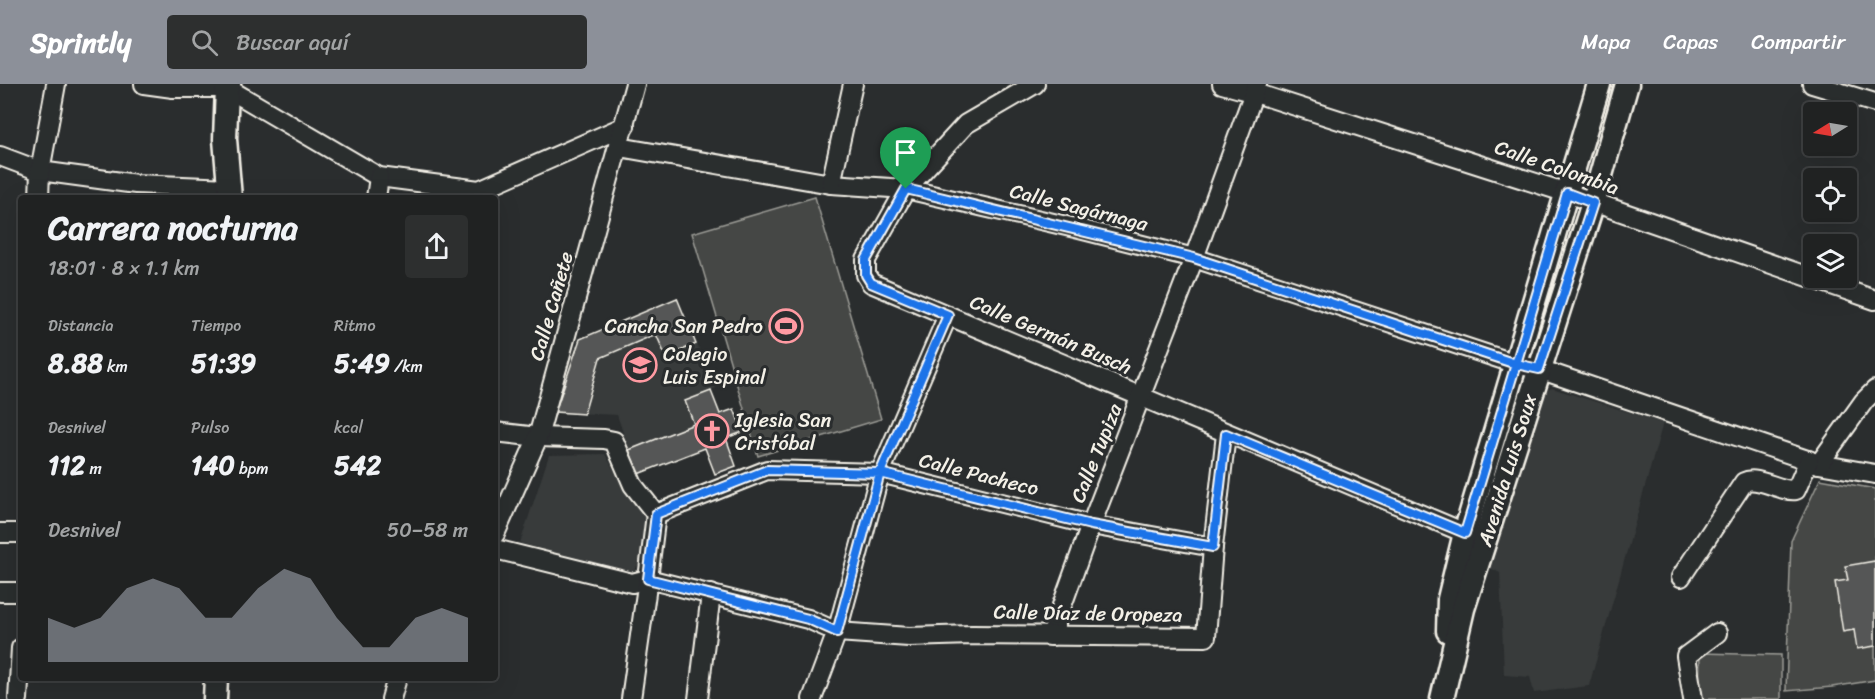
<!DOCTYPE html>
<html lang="es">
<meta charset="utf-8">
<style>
body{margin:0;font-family:Sriracha,sans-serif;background:#2d2f2f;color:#f1f3f6;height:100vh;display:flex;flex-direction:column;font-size:22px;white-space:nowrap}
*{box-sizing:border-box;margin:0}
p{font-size:20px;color:#a2a4a5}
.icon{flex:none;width:33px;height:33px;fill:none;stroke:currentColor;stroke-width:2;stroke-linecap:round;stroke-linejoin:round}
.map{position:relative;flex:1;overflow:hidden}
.details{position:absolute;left:18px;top:111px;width:480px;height:486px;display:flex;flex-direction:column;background:#202222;border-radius:6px;box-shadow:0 6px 24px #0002,0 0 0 2px #3d3f40}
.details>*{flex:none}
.needle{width:39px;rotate:259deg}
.controls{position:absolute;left:1803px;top:18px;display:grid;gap:12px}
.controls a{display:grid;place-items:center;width:54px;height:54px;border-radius:6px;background:#202222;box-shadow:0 6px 24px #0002,0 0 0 2px #3d3f40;font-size:30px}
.pin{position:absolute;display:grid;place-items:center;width:51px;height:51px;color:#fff;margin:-62px -26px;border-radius:50% 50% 50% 0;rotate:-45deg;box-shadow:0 0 6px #0007}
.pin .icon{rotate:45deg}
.round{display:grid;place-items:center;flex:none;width:63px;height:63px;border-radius:6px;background:#2d2f2f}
.headline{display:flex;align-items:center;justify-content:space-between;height:102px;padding:0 30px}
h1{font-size:33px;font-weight:700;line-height:45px}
.figures{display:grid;grid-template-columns:repeat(3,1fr);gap:9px;height:102px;padding:6px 30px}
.figures div{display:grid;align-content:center}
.figures b{font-size:26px;font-weight:700}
.figures small{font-size:16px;font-weight:400}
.figures p{font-size:16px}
.chart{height:168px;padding:12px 30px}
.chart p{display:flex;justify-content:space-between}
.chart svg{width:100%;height:108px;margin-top:6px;fill:#8c9099;opacity:.7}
header{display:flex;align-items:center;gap:36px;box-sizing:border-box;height:84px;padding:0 30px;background:#8c9099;color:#fff}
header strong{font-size:28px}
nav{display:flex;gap:33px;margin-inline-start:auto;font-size:21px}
.search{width:420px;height:54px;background:#2d2f2f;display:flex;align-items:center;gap:15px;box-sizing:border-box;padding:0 21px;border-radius:6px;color:#a2a4a5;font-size:22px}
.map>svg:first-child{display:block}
.built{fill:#373a3a}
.green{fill:#444645;stroke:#9c9c96;stroke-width:1.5}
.building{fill:#555756;stroke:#f4f1e8;stroke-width:1.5}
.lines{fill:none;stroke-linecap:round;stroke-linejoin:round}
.minor-casing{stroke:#f4f1e8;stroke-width:22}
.major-casing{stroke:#f4f1e8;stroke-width:27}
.minor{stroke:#2a2d2e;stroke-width:18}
.major{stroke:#2a2d2e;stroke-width:22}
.route-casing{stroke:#fff;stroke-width:12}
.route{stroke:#1a73e8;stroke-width:8}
.labels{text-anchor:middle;stroke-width:6;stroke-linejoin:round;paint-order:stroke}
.street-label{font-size:20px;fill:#f4f1e8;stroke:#2a2d2e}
.poi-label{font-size:20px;fill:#f4f1e8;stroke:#2a2d2e;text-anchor:start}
</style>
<header>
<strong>Sprintly</strong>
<div class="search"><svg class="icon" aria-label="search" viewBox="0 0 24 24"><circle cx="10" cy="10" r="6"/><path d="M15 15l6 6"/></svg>Buscar aquí</div>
<nav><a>Mapa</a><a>Capas</a><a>Compartir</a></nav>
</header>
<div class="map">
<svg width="1875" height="615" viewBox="0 0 1875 615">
<rect width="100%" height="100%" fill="#2a2d2e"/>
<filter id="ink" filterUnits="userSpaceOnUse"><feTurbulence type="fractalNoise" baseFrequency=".0167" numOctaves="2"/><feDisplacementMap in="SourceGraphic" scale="12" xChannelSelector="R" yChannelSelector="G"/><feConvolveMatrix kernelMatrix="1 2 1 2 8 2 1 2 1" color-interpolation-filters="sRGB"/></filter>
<g filter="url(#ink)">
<!-- built -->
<g class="built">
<path d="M677,214L696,260L721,302L687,317L694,340L629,366L617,331L555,328L580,255Z"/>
<path d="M1552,304L1663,339L1589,602L1534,609L1530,593L1504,591L1500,489L1484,481L1545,307Z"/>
<path d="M605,370L628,410L648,431L641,478L630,491L520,459L549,371Z"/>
</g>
<!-- green -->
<g class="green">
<path d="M815,113L881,335L758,372L692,149Z"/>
<path d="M1820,395L1875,405V596L1832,603L1786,607L1791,457Z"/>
<path d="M1700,569L1781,571V615H1699Z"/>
</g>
<!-- building -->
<g class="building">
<path d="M677,214L696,260L666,273L656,250L600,274L584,330L555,328L580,255Z"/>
<path d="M711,307L720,330L734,325L743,348L726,354L736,382L715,390L705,364L638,390L629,366L694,340L685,317Z"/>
<path d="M1875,477V562L1857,565L1854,546L1843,548L1835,498L1848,496L1845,482Z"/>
</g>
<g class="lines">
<defs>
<g id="minor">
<path d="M144,0L173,4H227L379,93L479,106L625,42"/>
<path d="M1035,0L966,40L906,105L866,176V191L871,199C1069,283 1267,367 1465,449"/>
<path d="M1222,0L1255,9L1567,109L1875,216"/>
<path d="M1812,0L1875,19"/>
<path d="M619,63L831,100L906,105L1075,144L1194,174L1516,280L1539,285L1819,380L1875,390"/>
<path d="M0,72L40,87L136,100L229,104"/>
<path d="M831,100L853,0"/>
<path d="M39,114L40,87L56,0"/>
<path d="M376,114L379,93"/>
<path d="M495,348L538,353L604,355L614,357L633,401L656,430L767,386L880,389L1091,441L1213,463"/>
<path d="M1819,380L1864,317L1875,306"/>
<path d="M0,449H21"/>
<path d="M495,450L538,353L635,0"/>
<path d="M495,465L632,499L648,495L656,430"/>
<path d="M1681,493L1744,398C1758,391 1779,408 1796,406L1809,376"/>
<path d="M0,508H21"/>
<path d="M1051,552L1091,441L1194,174L1257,0"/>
<path d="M18,615L21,564"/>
<path d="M391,615L397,594"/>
<path d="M631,615L648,495L808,535L837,548L909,553L972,551L1206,553L1213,463L1226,350"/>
<path d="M698,615L711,510"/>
<path d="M812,615L837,548L880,389L948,231"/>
<path d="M1693,615L1686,572L1717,549"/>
</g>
<g id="major">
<path d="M229,0L227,4L225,55L230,114"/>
<path d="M1448,547L1449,515L1465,449L1599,0"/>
<path d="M215,615L216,594"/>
<path d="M1442,615L1463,525L1593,119L1627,0"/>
</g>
</defs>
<!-- minor casing -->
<use href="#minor" class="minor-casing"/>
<!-- major casing -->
<use href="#major" class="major-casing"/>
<!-- minor -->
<use href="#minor" class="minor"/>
<!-- major -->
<use href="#major" class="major"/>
</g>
</g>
<g class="lines" filter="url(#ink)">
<defs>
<path id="route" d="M906,105L866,176V191L871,199L948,231L880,389L837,548L808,535L648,495L656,430L767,386L880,389L1091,441L1213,463L1226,350L1465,449L1516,280L1539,285L1593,119L1567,109L1516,280L1194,174L906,105"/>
</defs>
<!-- route casing -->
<use href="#route" class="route-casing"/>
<!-- route -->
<use href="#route" class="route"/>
</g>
<!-- icons -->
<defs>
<symbol id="stadium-ring" viewBox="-11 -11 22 22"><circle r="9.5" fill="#2a2d2e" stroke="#ff9aa2" stroke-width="1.5"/><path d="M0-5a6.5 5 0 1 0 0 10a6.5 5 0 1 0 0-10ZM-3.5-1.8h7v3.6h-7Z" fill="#ff9aa2"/></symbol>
<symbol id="school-ring" viewBox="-11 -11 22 22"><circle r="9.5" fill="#2a2d2e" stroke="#ff9aa2" stroke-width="1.5"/><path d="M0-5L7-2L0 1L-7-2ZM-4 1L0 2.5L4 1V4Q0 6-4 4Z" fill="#ff9aa2"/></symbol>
<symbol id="church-ring" viewBox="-11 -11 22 22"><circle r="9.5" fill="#2a2d2e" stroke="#ff9aa2" stroke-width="1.5"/><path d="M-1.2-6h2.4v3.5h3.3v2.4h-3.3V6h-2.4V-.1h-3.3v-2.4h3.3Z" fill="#ff9aa2"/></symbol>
</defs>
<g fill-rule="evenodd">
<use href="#stadium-ring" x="767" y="223" width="38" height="38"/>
<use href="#school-ring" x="621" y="262" width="38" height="38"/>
<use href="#church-ring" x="693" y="328" width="38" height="38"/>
</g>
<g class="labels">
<!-- street labels -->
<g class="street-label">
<text transform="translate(1557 83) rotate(19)" y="7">Calle Colombia</text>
<text transform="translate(1079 123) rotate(14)" y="7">Calle Sagárnaga</text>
<text transform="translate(551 222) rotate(-74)" y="7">Calle Cañete</text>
<text transform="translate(1051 250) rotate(23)" y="7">Calle Germán Busch</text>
<text transform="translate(1096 369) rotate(-68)" y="7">Calle Tupiza</text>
<text transform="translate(1507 386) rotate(-73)" y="7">Avenida Luis Soux</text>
<text transform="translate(979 390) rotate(14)" y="7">Calle Pacheco</text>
<text transform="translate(1088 529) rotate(1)" y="7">Calle Díaz de Oropeza</text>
</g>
<!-- poi labels -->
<g class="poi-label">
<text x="763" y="249" text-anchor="end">Cancha San Pedro</text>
<text x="663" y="277">Colegio<tspan x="663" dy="23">Luis Espinal</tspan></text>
<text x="735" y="343">Iglesia San<tspan x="735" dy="23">Cristóbal</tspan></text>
</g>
</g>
</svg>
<div class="controls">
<a><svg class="needle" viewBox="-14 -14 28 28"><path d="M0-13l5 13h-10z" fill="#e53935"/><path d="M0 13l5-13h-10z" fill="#a2a4a5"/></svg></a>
<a><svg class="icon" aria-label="locate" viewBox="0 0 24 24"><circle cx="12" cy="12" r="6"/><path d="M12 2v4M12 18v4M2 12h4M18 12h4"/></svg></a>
<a><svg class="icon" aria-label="layers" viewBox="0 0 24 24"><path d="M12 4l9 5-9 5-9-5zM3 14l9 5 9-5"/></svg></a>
</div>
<div class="pin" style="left:906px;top:105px;background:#1e9e55"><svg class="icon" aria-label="arrive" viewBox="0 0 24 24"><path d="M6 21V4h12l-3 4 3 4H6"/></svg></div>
<section class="details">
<div class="headline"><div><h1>Carrera nocturna</h1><p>18:01 · 8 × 1.1 km</p></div><a class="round"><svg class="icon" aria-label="share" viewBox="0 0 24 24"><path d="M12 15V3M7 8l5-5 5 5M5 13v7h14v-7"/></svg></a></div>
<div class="figures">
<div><p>Distancia</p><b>8.88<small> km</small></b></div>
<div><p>Tiempo</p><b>51:39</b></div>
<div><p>Ritmo</p><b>5:49<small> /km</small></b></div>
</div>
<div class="figures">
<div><p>Desnivel</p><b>112<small> m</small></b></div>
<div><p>Pulso</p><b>140<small> bpm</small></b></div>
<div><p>kcal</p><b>542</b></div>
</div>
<div class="chart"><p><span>Desnivel</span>50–58 m</p>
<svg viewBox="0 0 160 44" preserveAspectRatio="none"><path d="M0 44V26L10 30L20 26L30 14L40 10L50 14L60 26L70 26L80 14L90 6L100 10L110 26L120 38L130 38L140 26L150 22L160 26V44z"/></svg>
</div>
</section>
</div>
